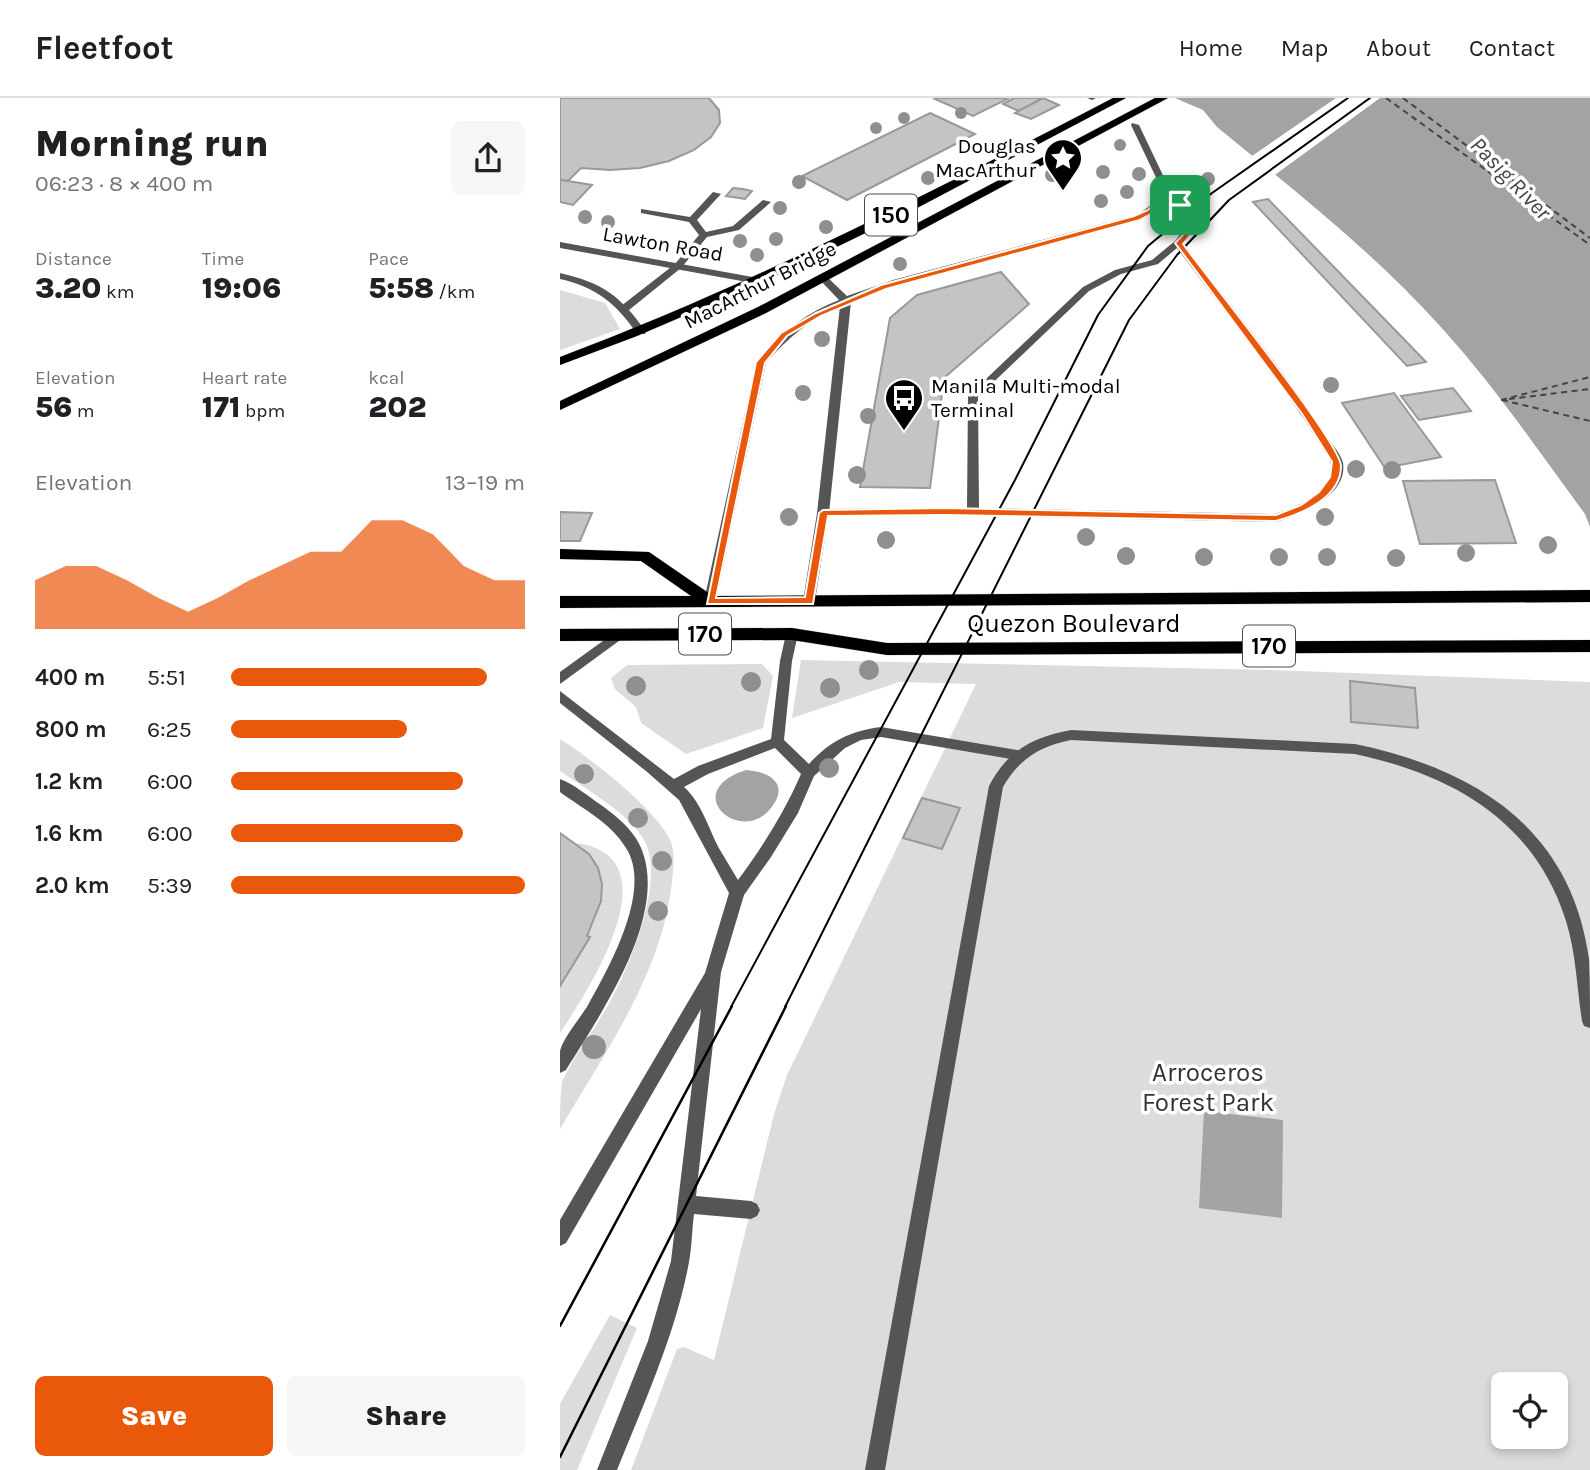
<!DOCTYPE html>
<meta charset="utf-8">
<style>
body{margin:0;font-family:Karla,sans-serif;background:#f6f6f6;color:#202124;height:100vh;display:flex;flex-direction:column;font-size:26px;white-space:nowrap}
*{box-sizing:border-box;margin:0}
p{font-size:23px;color:#757577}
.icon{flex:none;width:38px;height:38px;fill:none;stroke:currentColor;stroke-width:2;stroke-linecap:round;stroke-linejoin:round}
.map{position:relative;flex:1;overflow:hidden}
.drawer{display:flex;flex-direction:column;background:#fff;width:560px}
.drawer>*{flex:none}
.buttons{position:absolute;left:931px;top:1274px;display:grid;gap:14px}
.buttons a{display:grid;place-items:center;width:77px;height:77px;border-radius:10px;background:#fff;box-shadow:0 4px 10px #0003;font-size:35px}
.pin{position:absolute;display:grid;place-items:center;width:60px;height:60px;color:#fff;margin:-30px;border-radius:14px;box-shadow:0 4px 10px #0006}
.round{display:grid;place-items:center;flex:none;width:74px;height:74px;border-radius:10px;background:#f6f6f6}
.head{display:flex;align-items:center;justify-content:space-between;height:119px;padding:0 35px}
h1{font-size:38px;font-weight:800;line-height:52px}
.stats{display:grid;grid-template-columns:repeat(3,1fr);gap:10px;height:119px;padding:7px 35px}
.stats div{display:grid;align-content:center}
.stats b{font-size:30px;font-weight:800}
.stats small{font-size:19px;font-weight:400}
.stats p{font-size:19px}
.chart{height:196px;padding:14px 35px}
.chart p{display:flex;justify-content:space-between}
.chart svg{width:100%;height:126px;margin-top:7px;fill:#ea580c;opacity:.7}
.button{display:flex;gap:14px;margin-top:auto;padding:14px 35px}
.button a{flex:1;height:80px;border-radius:10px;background:#ea580c;color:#fff;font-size:28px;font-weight:800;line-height:80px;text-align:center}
.button a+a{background:#f6f6f6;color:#202124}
ul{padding:0 35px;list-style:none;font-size:23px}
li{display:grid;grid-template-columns:112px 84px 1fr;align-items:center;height:52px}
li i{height:18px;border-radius:9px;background:#ea580c}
header{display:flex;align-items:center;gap:42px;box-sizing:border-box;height:98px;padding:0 35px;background:#fff;border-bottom:2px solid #e0e0e0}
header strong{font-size:33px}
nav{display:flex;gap:38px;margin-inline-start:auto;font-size:24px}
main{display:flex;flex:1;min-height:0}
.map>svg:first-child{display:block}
.green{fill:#dcdcdc;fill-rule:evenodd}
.water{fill:#a3a3a3}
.pier{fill:#fff}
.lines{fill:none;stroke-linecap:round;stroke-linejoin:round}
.ferry{stroke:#444;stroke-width:2;stroke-dasharray:6 4.5;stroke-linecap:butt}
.building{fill:#c4c4c4;stroke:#999;stroke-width:2}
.primary-casing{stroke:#dbdbdb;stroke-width:1}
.service{fill:#555;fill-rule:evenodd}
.pedestrian{fill:#555;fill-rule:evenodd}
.minor{fill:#555;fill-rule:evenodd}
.tertiary{fill:#555;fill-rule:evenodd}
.primary{fill:#000;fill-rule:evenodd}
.tram-far1{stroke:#000;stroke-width:2}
.tram{stroke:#000;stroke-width:2.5}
.tree{fill:#8f8f8f}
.route{fill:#ea580c;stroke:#fff;stroke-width:2;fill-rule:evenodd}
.labels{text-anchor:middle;stroke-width:7;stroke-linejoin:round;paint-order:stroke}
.far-poi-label{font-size:21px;fill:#000;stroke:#fff;text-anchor:end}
.far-street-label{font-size:21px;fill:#000;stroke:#fff}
.far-water-label{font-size:23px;font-style:italic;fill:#444;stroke:#fff}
.shield{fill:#fff;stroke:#4c4c4c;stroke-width:2}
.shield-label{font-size:24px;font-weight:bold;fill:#000}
.street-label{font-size:26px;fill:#000;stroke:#fff}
.park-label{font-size:26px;fill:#333;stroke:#fff}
</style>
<header>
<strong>Fleetfoot</strong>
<nav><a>Home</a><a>Map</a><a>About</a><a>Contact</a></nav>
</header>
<main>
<section class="drawer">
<div class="head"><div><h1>Morning run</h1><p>06:23 · 8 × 400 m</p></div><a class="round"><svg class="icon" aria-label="share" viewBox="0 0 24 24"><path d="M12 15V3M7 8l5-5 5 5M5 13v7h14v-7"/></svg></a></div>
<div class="stats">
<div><p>Distance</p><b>3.20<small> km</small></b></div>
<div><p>Time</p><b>19:06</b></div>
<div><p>Pace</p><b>5:58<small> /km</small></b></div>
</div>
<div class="stats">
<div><p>Elevation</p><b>56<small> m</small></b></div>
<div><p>Heart rate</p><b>171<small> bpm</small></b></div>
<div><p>kcal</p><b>202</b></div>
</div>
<div class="chart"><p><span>Elevation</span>13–19 m</p>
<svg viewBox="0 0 160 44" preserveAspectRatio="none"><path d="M0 44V27L10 22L20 22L30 27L40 33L50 38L60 33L70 27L80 22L90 17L100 17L110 6L120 6L130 11L140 22L150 27L160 27V44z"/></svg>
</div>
<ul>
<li><b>400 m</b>5:51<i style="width:87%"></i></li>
<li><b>800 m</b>6:25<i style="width:60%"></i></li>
<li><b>1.2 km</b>6:00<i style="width:79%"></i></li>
<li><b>1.6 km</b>6:00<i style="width:79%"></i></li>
<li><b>2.0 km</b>5:39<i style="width:100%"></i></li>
</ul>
<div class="button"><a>Save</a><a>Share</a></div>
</section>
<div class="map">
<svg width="1030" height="1372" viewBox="0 0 1030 1372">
<rect width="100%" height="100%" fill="#fff"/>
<!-- green -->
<g class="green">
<path d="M0,192L45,205L60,231L0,252Z"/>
<path d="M241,562L711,572L1030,584V1372H71L117,1251L124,1249L154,1262L214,1016L227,977L416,586L339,584L232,620ZM943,1286H996V1339H943Z"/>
<path d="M202,566L213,578L203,630L126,656L81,625L76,609L55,591L51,580L67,567Z"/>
<path d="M0,641C29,659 96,711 110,742C116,754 113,771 112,784C102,876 45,954 0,1031C0,1018 0,996 2,984C15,955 36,930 51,902C71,864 107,779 83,740C67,714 24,690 0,673Z"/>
<path d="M16,745C116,758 28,893 0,935V888L29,839L27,838C46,801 50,774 16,745Z"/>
<path d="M50,1217L77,1230L17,1372H0V1306Z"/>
</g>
<!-- water -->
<g class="water">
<path d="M615,0H1030V429L1025,416C978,352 933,286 879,227C812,153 734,92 657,29L643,12Z"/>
<path d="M186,672C203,673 228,682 215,704C187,754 115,695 186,672Z"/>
<path d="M644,1013L723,1022L722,1120L639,1110Z"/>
</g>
<!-- pier -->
<path class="pier" d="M776,0H820L712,79L689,60Z"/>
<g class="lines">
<!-- ferry -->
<g class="ferry">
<path d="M826,0L1030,147"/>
<path d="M843,0L1030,140"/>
<path d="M949,301L1030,291"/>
<path d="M941,302L1030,279"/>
<path d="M942,302L1030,323"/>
</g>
</g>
<!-- building -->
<g class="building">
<path d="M0,0H149L159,12L160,25L151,39L134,52L109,63L80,70L50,72L21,70L8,83L0,82Z"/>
<path d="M373,0H449L413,18Z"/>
<path d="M454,0H483L459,13L443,6Z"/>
<path d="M483,0L499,7L471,21L455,15Z"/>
<path d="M370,15L415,36L287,102L242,78Z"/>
<path d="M0,82L8,83L32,87L13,107L0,104Z"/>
<path d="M173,90L183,91L192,93L185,101L166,98Z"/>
<path d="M708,101L866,264L847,268L693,104Z"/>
<path d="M441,174L469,206L384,280L370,390L300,389L330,220L357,197Z"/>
<path d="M893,290L911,313L859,322L841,298Z"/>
<path d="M834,295L881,359L825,370L782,305Z"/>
<path d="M935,382L956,445L860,446L843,383Z"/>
<path d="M0,414L32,415L20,443H0Z"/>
<path d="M790,583L855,590L858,630L791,624Z"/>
<path d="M362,700L400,710L382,751L343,740Z"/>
<path d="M0,735L29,756L38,770L42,786L41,803L27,838L30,839L0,888Z"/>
</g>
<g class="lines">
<defs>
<g id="primary">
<path d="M553,0H566L359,109L219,177L77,238L0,267V259C191,187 372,94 553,0Z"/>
<path d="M595,0H608L206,215L0,312V303L198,209Z"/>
<path d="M0,451L89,454L153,498L1030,492V504L0,510V498H131L81,463L0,461Z"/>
<path d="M232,530L327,545L1030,542V554L327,557L232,542L0,543V531Z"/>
</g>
</defs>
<!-- primary casing -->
<use href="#primary" class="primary-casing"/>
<!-- service -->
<g class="service">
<path d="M153,94L161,96L137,122L146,134L173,128L203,102L211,104L179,132L147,139L121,170L69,212H61V208L115,166L139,137L129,124L81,115V111L130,119Z"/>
<path d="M601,98C617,98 628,110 639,122L638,128L623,145C670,207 721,268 763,333C768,342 781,355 783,365C788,398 740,417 716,424L384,417L259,418L257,415L263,411L407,410L408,298L523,189L555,172L592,162L615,143L628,127L629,122L617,109L601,102ZM617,150C663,212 713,273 755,338C760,345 770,357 771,366C774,395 737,409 715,416L419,410L418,299L529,193L561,176L598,166Z"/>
<path d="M58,532L63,534L64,537L63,540L0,586V574Z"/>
<path d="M511,632L795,646C915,671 1011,730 1029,861C1030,883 1030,908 1030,930L1024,928L1022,923C1017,890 1016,855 1006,823C974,722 892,677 795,656L511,642C480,648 459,661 443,689L325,1372H305L429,688C447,653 473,639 511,632Z"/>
<path d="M0,681C14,686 29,699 41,707C58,719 77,735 83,755C106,822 40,917 6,972L0,975C0,968 0,959 0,953C3,940 21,919 28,907C49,869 93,792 66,750C51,725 23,711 0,694Z"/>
</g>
<!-- pedestrian -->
<path class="pedestrian" d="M232,531L238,536L232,563L224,642L249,666C270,643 290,633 321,629L457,652L462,653L464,657L462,661L457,662L321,639L301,642L285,650L254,678L238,715L211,759L184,797L161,874L136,1098L191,1103L197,1106L200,1112L197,1118L191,1121L134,1116C132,1131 132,1148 129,1164C116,1235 84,1305 57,1372H37L88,1243L111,1163L141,911L6,1145L0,1148V1122L145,875L169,795L119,702L86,673L0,605V593L114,681L138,668L211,641L220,563L226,536ZM215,650L241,676C224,715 203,748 178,782C172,772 166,762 160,752C149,732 142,705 124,689L148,676Z"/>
<!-- minor -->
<g class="minor">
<path d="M527,0H536L532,2Z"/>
<path d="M572,25L579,27L610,92C605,107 595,115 580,122L340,186L291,204L269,415L255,503L249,507L243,503L257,415L280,208C251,221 227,240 206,265L156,503L154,506H146L144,503L196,264C218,236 246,215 279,202L260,182V178H266L287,198L333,182L579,116L595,104L602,92L571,27Z"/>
</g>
<!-- tertiary -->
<g class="tertiary">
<path d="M0,144L198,180L203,183L198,186L0,150Z"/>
<path d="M0,175C43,185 61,198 86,234L85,236H77C57,206 36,189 0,181Z"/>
</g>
<!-- primary -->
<use href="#primary" class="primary"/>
<!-- tram-far1 -->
<g class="tram-far1">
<path d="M171,909L455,382L538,217L588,148L652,95L788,0"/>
<path d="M225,909L569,222L617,157L669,102L810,0"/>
</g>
<!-- tram -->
<g class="tram">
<path d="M0,1228L172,908"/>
<path d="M0,1359L226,908"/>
</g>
</g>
<!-- trees -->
<g class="tree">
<circle cx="401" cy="15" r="6"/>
<circle cx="344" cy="20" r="6"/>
<circle cx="316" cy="30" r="6"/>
<circle cx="560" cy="47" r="6"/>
<circle cx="543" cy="74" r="7"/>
<circle cx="579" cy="76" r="7"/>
<circle cx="492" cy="77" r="7"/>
<circle cx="368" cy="80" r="7"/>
<circle cx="648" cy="81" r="7"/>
<circle cx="239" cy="84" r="7"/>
<circle cx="567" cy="94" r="7"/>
<circle cx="541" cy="103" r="7"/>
<circle cx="220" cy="110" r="7"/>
<circle cx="25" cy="119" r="7"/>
<circle cx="48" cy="124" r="7"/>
<circle cx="266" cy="129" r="7"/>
<circle cx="216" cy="141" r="7"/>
<circle cx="79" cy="143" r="7"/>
<circle cx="180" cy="143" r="7"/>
<circle cx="197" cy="157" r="7"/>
<circle cx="340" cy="166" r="7"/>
<circle cx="262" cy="241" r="8"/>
<circle cx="771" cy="287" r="8"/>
<circle cx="243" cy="295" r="8"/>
<circle cx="308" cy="318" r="8"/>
<circle cx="796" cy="371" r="9"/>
<circle cx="832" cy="372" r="9"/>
<circle cx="297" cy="377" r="9"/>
<circle cx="229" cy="419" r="9"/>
<circle cx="765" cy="419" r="9"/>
<circle cx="526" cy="439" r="9"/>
<circle cx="326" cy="442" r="9"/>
<circle cx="988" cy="447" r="9"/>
<circle cx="906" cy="455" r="9"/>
<circle cx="566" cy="458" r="9"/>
<circle cx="644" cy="459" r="9"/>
<circle cx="719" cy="459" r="9"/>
<circle cx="767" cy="459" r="9"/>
<circle cx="836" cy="460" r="9"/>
<circle cx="309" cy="572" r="10"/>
<circle cx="191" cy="584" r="10"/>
<circle cx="76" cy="588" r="10"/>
<circle cx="270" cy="590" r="10"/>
<circle cx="269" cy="670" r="10"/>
<circle cx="24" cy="676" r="10"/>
<circle cx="78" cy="720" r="10"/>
<circle cx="102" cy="763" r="10"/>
<circle cx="98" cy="813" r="10"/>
<circle cx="34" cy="949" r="12"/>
</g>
<!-- route -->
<path class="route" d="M601,99L623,106L637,122L633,134L623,146C645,176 781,345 781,368C781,400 742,416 716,423L384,417L268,418L253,506H147L196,264L221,235L256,215L321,187L574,118L588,112ZM605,103L618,109L630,122L626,134L615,145L742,316L772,364L770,379L759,394L741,407L716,417L384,410L263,412L259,415L245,499L156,500L205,265L227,238L261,218L326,191L580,122L593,115Z"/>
<!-- icons -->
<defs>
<symbol id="sight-pin" viewBox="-11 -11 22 30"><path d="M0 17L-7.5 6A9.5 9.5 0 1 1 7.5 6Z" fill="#000" stroke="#fff"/><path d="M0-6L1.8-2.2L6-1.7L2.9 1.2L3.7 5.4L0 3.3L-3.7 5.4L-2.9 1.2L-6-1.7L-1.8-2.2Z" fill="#fff"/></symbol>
<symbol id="bus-pin" viewBox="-11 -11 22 30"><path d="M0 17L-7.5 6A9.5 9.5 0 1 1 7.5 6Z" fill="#000" stroke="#fff"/><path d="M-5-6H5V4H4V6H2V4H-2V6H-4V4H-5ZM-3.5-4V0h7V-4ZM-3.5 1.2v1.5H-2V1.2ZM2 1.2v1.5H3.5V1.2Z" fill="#fff"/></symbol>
</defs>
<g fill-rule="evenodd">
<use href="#sight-pin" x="481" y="38" width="44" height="60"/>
<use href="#bus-pin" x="322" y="278" width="44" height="60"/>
</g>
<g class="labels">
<!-- far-poi labels -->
<g class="far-poi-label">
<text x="476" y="55">Douglas<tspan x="476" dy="24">MacArthur</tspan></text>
<text x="371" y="295" text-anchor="start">Manila Multi-modal<tspan x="371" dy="24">Terminal</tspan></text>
</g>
<!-- far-street labels -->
<g class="far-street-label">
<text transform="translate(103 146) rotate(10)" y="7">Lawton Road</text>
<text transform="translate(200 187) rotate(-27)" y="7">MacArthur Bridge</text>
</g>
<!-- far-water labels -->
<g class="far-water-label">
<text transform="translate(951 80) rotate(46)" y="8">Pasig River</text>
</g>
<!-- shield labels -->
<g class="shield">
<rect x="305" y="96.5" width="52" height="41" rx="5"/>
<rect x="119" y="515.5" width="52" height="41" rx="5"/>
<rect x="683" y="527.5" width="52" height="41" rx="5"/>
</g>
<g class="shield-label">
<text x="331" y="125">150</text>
<text x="145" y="544">170</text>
<text x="709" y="556">170</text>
</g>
<!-- street labels -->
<g class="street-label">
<text x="514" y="534">Quezon Boulevard</text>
</g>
<!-- park labels -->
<g class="park-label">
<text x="648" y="983">Arroceros<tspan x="648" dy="30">Forest Park</tspan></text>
</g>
</g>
</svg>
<div class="buttons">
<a><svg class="icon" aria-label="locate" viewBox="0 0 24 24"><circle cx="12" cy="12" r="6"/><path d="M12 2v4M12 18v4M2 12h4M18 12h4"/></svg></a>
</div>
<div class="pin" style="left:620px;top:107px;background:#1e9e55"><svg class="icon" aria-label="arrive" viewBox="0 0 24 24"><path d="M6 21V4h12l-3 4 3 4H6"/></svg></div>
</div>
</main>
